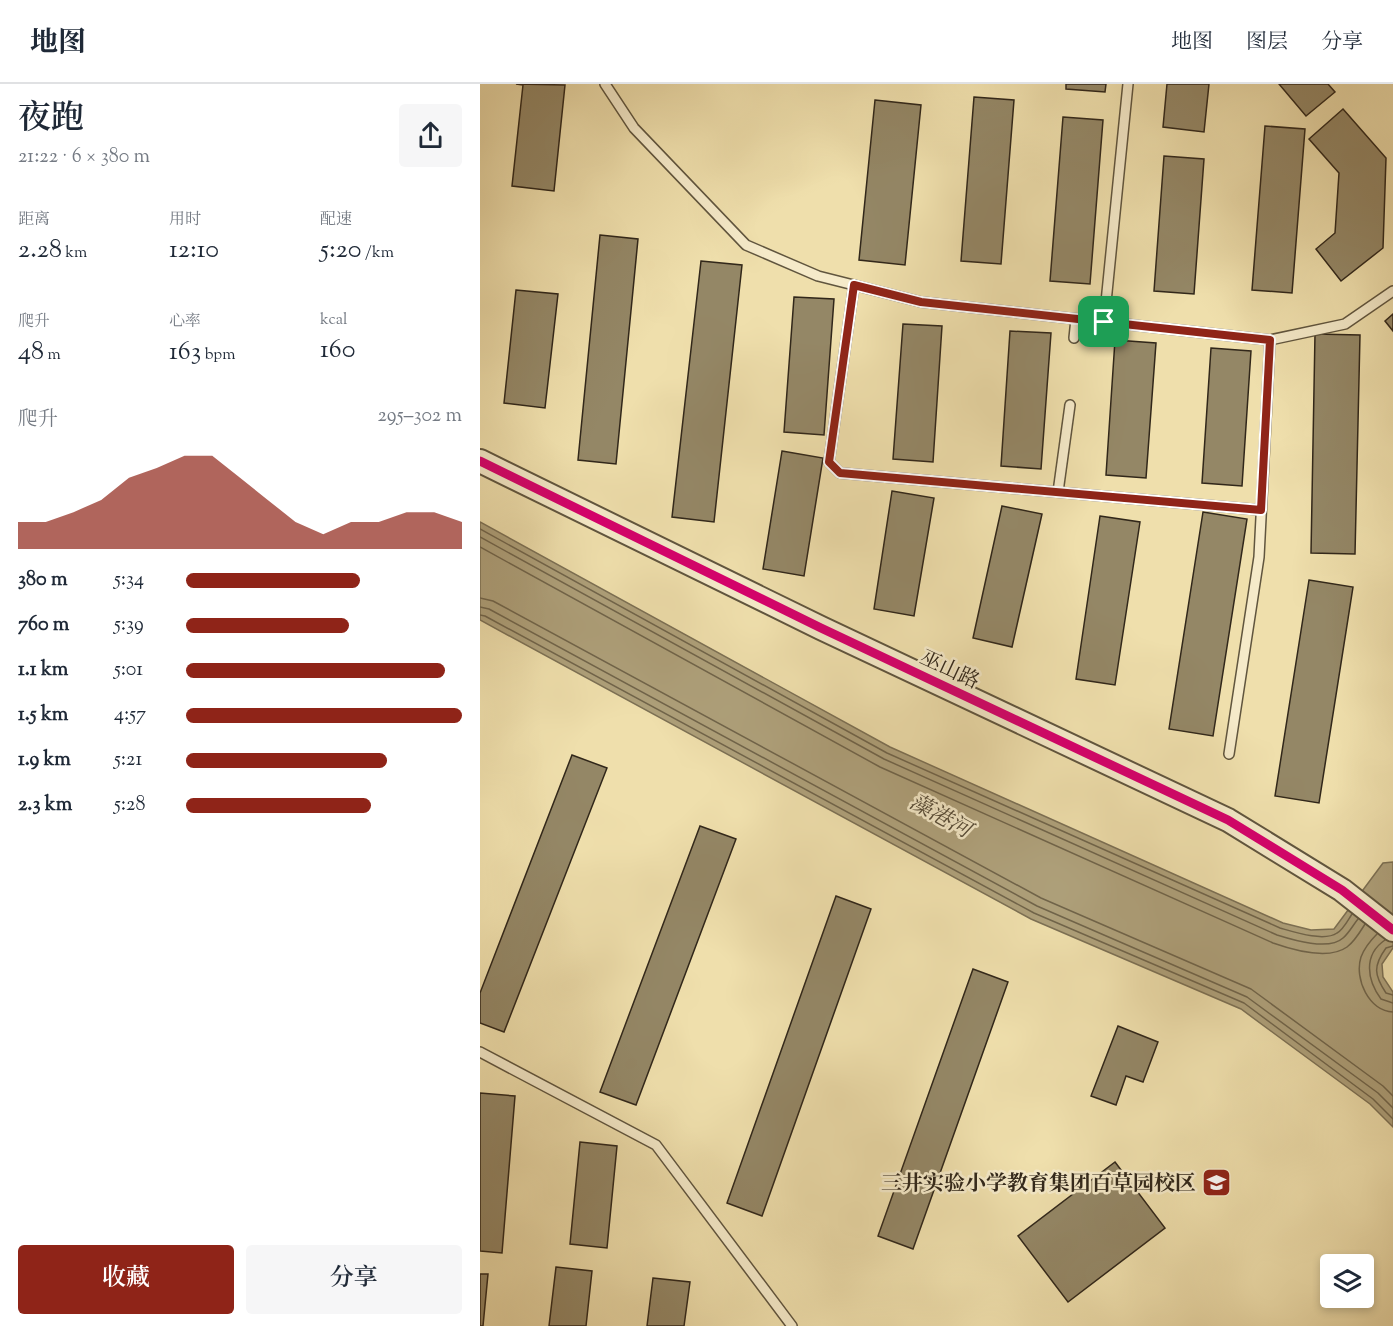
<!DOCTYPE html>
<html lang="zh">
<meta charset="utf-8">
<style>
body{margin:0;font-family:"Sorts Mill Goudy","Noto Serif SC",serif;background:#f6f6f7;color:#1f2937;height:100vh;display:flex;flex-direction:column;font-size:22px;white-space:nowrap}
*{box-sizing:border-box;margin:0}
p{font-size:20px;color:#747a83}
.icon{flex:none;width:33px;height:33px;fill:none;stroke:currentColor;stroke-width:2;stroke-linecap:round;stroke-linejoin:round}
.map{position:relative;flex:1;overflow:hidden}
.side{display:flex;flex-direction:column;background:#fff;width:480px}
.side>*{flex:none}
.tools{position:absolute;left:840px;top:1170px;display:grid;gap:12px}
.tools a{display:grid;place-items:center;width:54px;height:54px;border-radius:6px;background:#fff;box-shadow:0 3px 9px #0003;font-size:30px}
.pin{position:absolute;display:grid;place-items:center;width:51px;height:51px;color:#fff;margin:-26px;border-radius:12px;box-shadow:0 3px 9px #0006}
.round{display:grid;place-items:center;flex:none;width:63px;height:63px;border-radius:6px;background:#f6f6f7}
.headline{display:flex;align-items:center;justify-content:space-between;height:102px;padding:0 18px}
h1{font-size:33px;font-weight:600;line-height:45px}
.metrics{display:grid;grid-template-columns:repeat(3,1fr);gap:9px;height:102px;padding:6px 18px}
.metrics div{display:grid;align-content:center}
.metrics b{font-size:26px;font-weight:600}
.metrics small{font-size:16px;font-weight:400}
.metrics p{font-size:16px}
.chart{height:168px;padding:12px 18px}
.chart p{display:flex;justify-content:space-between}
.chart svg{width:100%;height:108px;margin-top:6px;fill:#8f2418;opacity:.7}
.button{display:flex;gap:12px;margin-top:auto;padding:12px 18px}
.button a{flex:1;height:69px;border-radius:6px;background:#8f2418;color:#fff;font-size:24px;font-weight:600;line-height:69px;text-align:center}
.button a+a{background:#f6f6f7;color:#1f2937}
ul{padding:0 18px;list-style:none;font-size:20px}
li{display:grid;grid-template-columns:96px 72px 1fr;align-items:center;height:45px}
li i{height:15px;border-radius:8px;background:#8f2418}
header{display:flex;align-items:center;gap:36px;box-sizing:border-box;height:84px;padding:0 30px;background:#fff;border-bottom:2px solid #e0e1e3}
header strong{font-size:28px}
nav{display:flex;gap:33px;margin-inline-start:auto;font-size:21px}
main{display:flex;flex:1;min-height:0}
.map>svg:first-child{display:block}
.water{fill:#aea07a;stroke:#7c7054;stroke-width:1.5}
.lines{fill:none;stroke-linecap:round;stroke-linejoin:round}
.shore{stroke:#70644a;stroke-width:1.5}
.building{fill:#948766;stroke:#31271a;stroke-width:1.5}
.service-casing{stroke:#60553e;stroke-width:12}
.tertiary-casing{stroke:#60553e;stroke-width:26}
.service{stroke:#f5eac9;stroke-width:9}
.tertiary{stroke:#f5eac9;stroke-width:22}
.cycleway-casing{stroke:#f5eac9;stroke-width:13}
.cycleway{stroke:#d6006c;stroke-width:9}
.route-casing{stroke:#fff;stroke-width:12}
.route{stroke:#8f2418;stroke-width:8}
.labels{text-anchor:middle;stroke-width:5;stroke-linejoin:round;paint-order:stroke}
.street-label{font-size:21px;fill:#31271a;stroke:#f5eac9}
.poi-label{font-size:21px;font-weight:bold;fill:#31271a;stroke:#f5eac9;text-anchor:end}
.water-label{font-size:22px;font-style:italic;fill:#564b37;stroke:#f5eac9}
</style>
<header>
<strong>地图</strong>
<nav><a>地图</a><a>图层</a><a>分享</a></nav>
</header>
<main>
<section class="side">
<div class="headline"><div><h1>夜跑</h1><p>21:22 · 6 × 380 m</p></div><a class="round"><svg class="icon" aria-label="share" viewBox="0 0 24 24"><path d="M12 15V3M7 8l5-5 5 5M5 13v7h14v-7"/></svg></a></div>
<div class="metrics">
<div><p>距离</p><b>2.28<small> km</small></b></div>
<div><p>用时</p><b>12:10</b></div>
<div><p>配速</p><b>5:20<small> /km</small></b></div>
</div>
<div class="metrics">
<div><p>爬升</p><b>48<small> m</small></b></div>
<div><p>心率</p><b>163<small> bpm</small></b></div>
<div><p>kcal</p><b>160</b></div>
</div>
<div class="chart"><p><span>爬升</span>295–302 m</p>
<svg viewBox="0 0 160 44" preserveAspectRatio="none"><path d="M0 44V33L10 33L20 29L30 24L40 15L50 11L60 6L70 6L80 15L90 24L100 33L110 38L120 33L130 33L140 29L150 29L160 33V44z"/></svg>
</div>
<ul>
<li><b>380 m</b>5:34<i style="width:63%"></i></li>
<li><b>760 m</b>5:39<i style="width:59%"></i></li>
<li><b>1.1 km</b>5:01<i style="width:94%"></i></li>
<li><b>1.5 km</b>4:57<i style="width:100%"></i></li>
<li><b>1.9 km</b>5:21<i style="width:73%"></i></li>
<li><b>2.3 km</b>5:28<i style="width:67%"></i></li>
</ul>
<div class="button"><a>收藏</a><a>分享</a></div>
</section>
<div class="map">
<svg width="913" height="1242" viewBox="0 0 913 1242">
<rect width="100%" height="100%" fill="#efdfac"/>
<filter id="stains"><feTurbulence type="fractalNoise" baseFrequency=".00333" numOctaves="4"/><feColorMatrix values="0 0 0 0 .2 0 0 0 0 .09 0 0 0 0 .02 0 0 0 .5 -.17"/></filter>
<radialGradient id="worn" r=".72"><stop offset=".6" stop-color="#630" stop-opacity="0"/><stop offset="1" stop-color="#630" stop-opacity=".3"/></radialGradient>
<!-- water -->
<path class="water" d="M0,438L410,663L803,839L831,846L854,845L903,779L913,778V864L902,880L903,893L913,908V1043L890,1020L761,925L551,835L0,536Z"/>
<g class="lines">
<!-- shore -->
<g class="shore">
<path d="M0,445L407,669L800,844C814,848 844,858 857,849C863,846 868,836 872,830"/>
<path d="M0,453L404,675L797,851C813,856 849,867 863,854C869,849 873,841 878,835"/>
<path d="M0,463L400,683L793,859C813,866 849,876 867,863C875,857 880,848 885,840"/>
<path d="M0,514L13,517L561,814L771,905L903,1002L913,1012"/>
<path d="M0,523L9,525L557,822L767,913L898,1009L913,1024"/>
<path d="M0,531L5,532L554,829L764,919L893,1015L913,1035"/>
<path d="M897,850C891,856 884,865 881,873C874,895 889,927 913,928"/>
<path d="M905,856C883,871 887,896 901,915L913,919"/>
<path d="M913,862L906,864C893,882 894,891 906,909L913,911"/>
</g>
</g>
<!-- building -->
<g class="building">
<path d="M36,0L85,1L74,107L32,102L43,1Z"/>
<path d="M586,0H626L625,8L586,5Z"/>
<path d="M687,0H729L724,48L683,43Z"/>
<path d="M799,0H848L855,8L826,32Z"/>
<path d="M494,13L534,16L521,180L481,177Z"/>
<path d="M395,16L441,21L425,181L379,176Z"/>
<path d="M863,25L906,74L903,164L861,197L836,165L855,149L859,89L829,55Z"/>
<path d="M583,33L623,36L610,200L570,197Z"/>
<path d="M785,42L825,45L812,209L772,206Z"/>
<path d="M684,72L724,75L714,210L674,207Z"/>
<path d="M120,151L158,155L136,380L98,376Z"/>
<path d="M221,177L262,181L234,438L192,433Z"/>
<path d="M36,206L78,210L65,324L24,319Z"/>
<path d="M314,213L354,215L344,351L304,348Z"/>
<path d="M913,230V247L905,237Z"/>
<path d="M423,240L462,242L453,378L413,375Z"/>
<path d="M530,247L571,249L561,385L521,382Z"/>
<path d="M835,250L880,251L875,470L831,469Z"/>
<path d="M635,256L676,259L666,394L626,391Z"/>
<path d="M731,264L771,267L762,402L722,399Z"/>
<path d="M302,367L343,374L324,492L283,485Z"/>
<path d="M412,407L454,414L434,532L394,525Z"/>
<path d="M522,422L562,430L532,563L493,554Z"/>
<path d="M723,428L767,435L733,652L689,645Z"/>
<path d="M620,432L660,438L635,601L596,595Z"/>
<path d="M829,496L873,503L839,719L795,712Z"/>
<path d="M92,671L127,684L24,948L0,939V909Z"/>
<path d="M220,742L256,755L156,1021L120,1008Z"/>
<path d="M356,812L391,825L282,1132L247,1119Z"/>
<path d="M493,885L528,898L433,1165L398,1152Z"/>
<path d="M638,942L678,958L663,998L646,992L636,1021L611,1012Z"/>
<path d="M0,1009L35,1012L22,1169L0,1167Z"/>
<path d="M100,1058L137,1062L127,1164L90,1160Z"/>
<path d="M635,1078L685,1144L588,1218L538,1152Z"/>
<path d="M76,1183L112,1187L106,1242H69Z"/>
<path d="M0,1190H8L3,1242H0Z"/>
<path d="M173,1194L210,1198L204,1242H167Z"/>
</g>
<g class="lines">
<defs>
<g id="service">
<path d="M125,0L154,44L266,161L338,192L441,218L790,256L865,240L913,207"/>
<path d="M374,201L349,378L360,389L781,426"/>
<path d="M624,238L648,0"/>
<path d="M594,254L596,235"/>
<path d="M578,408L590,321"/>
<path d="M749,670L779,473L790,256"/>
<path d="M0,968L176,1061L312,1242"/>
</g>
<path id="tertiary" d="M0,377L341,544L748,736L862,806L913,846"/>
</defs>
<!-- service casing -->
<use href="#service" class="service-casing"/>
<!-- tertiary casing -->
<use href="#tertiary" class="tertiary-casing"/>
<!-- service -->
<use href="#service" class="service"/>
<!-- tertiary -->
<use href="#tertiary" class="tertiary"/>
<defs>
<path id="cycleway" d="M0,377L341,544L748,736L862,806L913,846"/>
</defs>
<!-- cycleway casing -->
<use href="#cycleway" class="cycleway-casing"/>
<!-- cycleway -->
<use href="#cycleway" class="cycleway"/>
</g>
<g class="lines">
<defs>
<path id="route" d="M374,201L441,218L790,256L781,426L360,389L349,378Z"/>
</defs>
<!-- route casing -->
<use href="#route" class="route-casing"/>
<!-- route -->
<use href="#route" class="route"/>
</g>
<!-- icons -->
<defs>
<symbol id="school-square" viewBox="-11 -11 22 22"><rect x="-9" y="-9" width="18" height="18" rx="4" fill="#8f2418" stroke="#f5eac9"/><path d="M0-5L7-2L0 1L-7-2ZM-4 1L0 2.5L4 1V4Q0 6-4 4Z" fill="#fff"/></symbol>
</defs>
<g fill-rule="evenodd">
<use href="#school-square" x="720" y="1082" width="33" height="33"/>
</g>
<g class="labels">
<!-- street labels -->
<g class="street-label">
<text transform="translate(470 585) rotate(25)" y="7">巫山路</text>
</g>
<!-- poi labels -->
<g class="poi-label">
<text x="716" y="1106">三井实验小学教育集团百草园校区</text>
</g>
<!-- water labels -->
<g class="water-label">
<text transform="translate(461 731) rotate(29)" y="8">藻港河</text>
</g>
</g>
<rect width="100%" height="100%" filter="url(#stains)"/>
<rect width="100%" height="100%" fill="url(#worn)"/>
</svg>
<div class="tools">
<a><svg class="icon" aria-label="layers" viewBox="0 0 24 24"><path d="M12 4l9 5-9 5-9-5zM3 14l9 5 9-5"/></svg></a>
</div>
<div class="pin" style="left:624px;top:238px;background:#1e9e55"><svg class="icon" aria-label="arrive" viewBox="0 0 24 24"><path d="M6 21V4h12l-3 4 3 4H6"/></svg></div>
</div>
</main>
